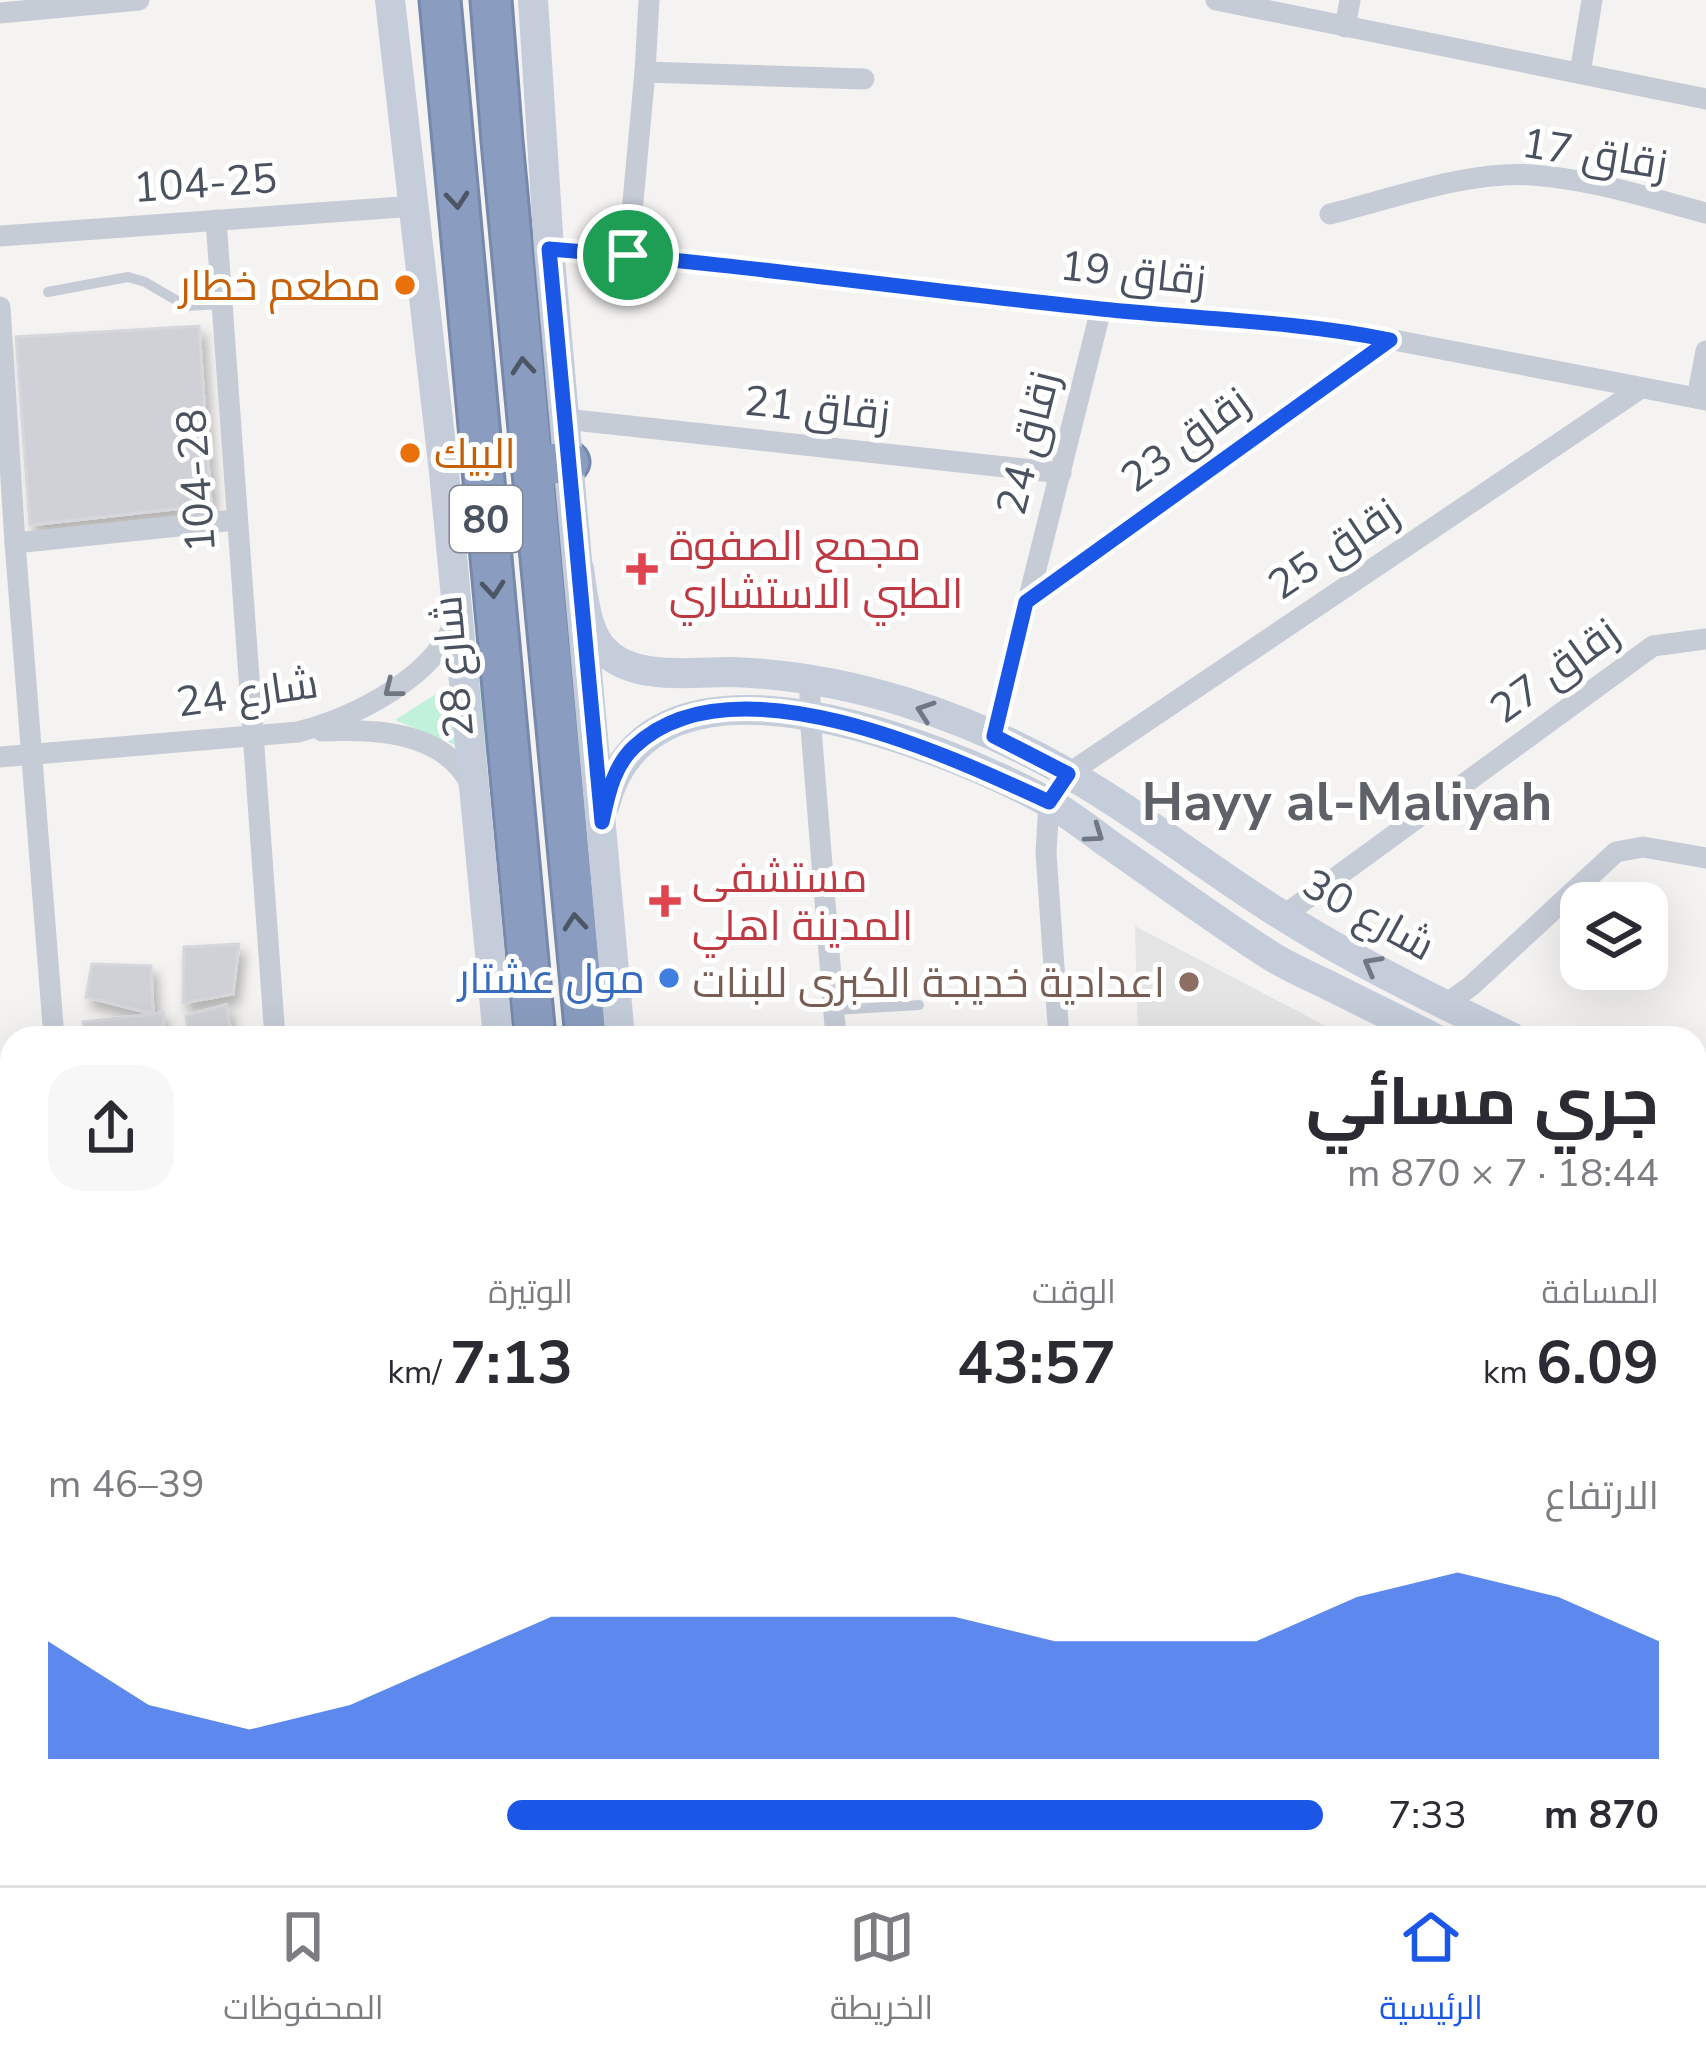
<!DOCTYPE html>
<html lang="ar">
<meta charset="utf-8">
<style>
body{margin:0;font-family:"Nunito Sans",Cairo,sans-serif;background:#f7f7f7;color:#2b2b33;direction:rtl;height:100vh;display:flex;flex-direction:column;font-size:45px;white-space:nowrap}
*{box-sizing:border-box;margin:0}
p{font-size:39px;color:#7c7c81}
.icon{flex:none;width:66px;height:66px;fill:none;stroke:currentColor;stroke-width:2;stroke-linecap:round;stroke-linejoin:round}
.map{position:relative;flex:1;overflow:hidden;direction:ltr}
.details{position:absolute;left:0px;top:1026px;width:1707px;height:861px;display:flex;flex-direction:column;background:#fff;border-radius:36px 36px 0 0;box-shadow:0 12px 48px #0002;direction:rtl}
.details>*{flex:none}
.buttons{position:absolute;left:1560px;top:882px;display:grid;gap:24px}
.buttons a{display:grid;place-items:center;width:108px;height:108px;border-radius:24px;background:#fff;box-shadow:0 12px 48px #0002;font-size:60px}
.pin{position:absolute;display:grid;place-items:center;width:102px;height:102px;color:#fff;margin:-51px;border:6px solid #fff;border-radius:50%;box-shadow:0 3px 12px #0007}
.round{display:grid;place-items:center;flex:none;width:126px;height:126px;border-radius:36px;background:#f7f7f7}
.overview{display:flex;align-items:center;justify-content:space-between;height:204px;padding:0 48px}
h1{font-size:66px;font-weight:700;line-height:90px}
.stats{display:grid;grid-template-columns:repeat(3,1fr);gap:18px;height:204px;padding:12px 48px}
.stats div{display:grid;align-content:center}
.stats b{font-size:60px;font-weight:700}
.stats small{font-size:33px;font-weight:400}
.stats p{font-size:33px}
.chart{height:336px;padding:24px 48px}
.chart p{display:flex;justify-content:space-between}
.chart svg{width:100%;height:216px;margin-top:12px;fill:#1a57e7;opacity:.7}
ul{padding:0 48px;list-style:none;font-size:39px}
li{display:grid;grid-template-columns:192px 144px 1fr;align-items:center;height:90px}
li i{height:30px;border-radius:15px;background:#1a57e7}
.tab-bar{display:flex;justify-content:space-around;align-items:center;height:168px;border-top:3px solid #e1e1e2;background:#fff;font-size:33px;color:#7c7c81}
.tab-bar a{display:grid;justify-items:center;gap:6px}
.tab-bar .on{color:#1a57e7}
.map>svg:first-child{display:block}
.education{fill:#e5e4e4}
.green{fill:#c2f1db}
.building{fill:#cfd1d6;stroke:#d6d7dd;stroke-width:3;filter:url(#shadow)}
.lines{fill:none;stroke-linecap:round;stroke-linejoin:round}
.highway-casing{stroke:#7688ac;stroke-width:45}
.lane{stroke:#c6ccd6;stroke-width:10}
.street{stroke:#c6ccd6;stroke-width:21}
.secondary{stroke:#c5cdda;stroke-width:30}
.highway{stroke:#8a9dc0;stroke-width:39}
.oneway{stroke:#4d5665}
.oneway2{stroke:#6f7783}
.oneway3{stroke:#6f7785}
.route-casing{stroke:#fff;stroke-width:24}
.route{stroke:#1a57e7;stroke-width:15}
.food-dot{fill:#e8710a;stroke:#fff;stroke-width:4.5}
.health-dot{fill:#e0444e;stroke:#fff;stroke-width:4.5}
.shop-dot{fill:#3f7fe0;stroke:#fff;stroke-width:4.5}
.education-dot{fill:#8d6e63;stroke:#fff;stroke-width:4.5}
.labels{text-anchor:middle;stroke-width:10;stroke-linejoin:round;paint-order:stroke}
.shield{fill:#fff;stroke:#808690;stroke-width:3}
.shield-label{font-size:39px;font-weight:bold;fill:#4a5260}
.street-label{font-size:42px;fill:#4a5260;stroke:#fff}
.food-label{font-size:42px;fill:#c56008;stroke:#fff;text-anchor:end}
.health-label{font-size:42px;fill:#be3a42;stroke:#fff;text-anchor:start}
.shop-label{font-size:42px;fill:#366cbe;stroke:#fff;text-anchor:end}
.education-label{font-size:42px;fill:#785e54;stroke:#fff;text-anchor:end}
.district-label{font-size:54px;font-weight:bold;fill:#5e6167;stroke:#fff}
</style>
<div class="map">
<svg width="1706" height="1885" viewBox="0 0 1706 1885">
<defs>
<filter id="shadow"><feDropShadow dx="5.5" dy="9" stdDeviation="6" flood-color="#0004"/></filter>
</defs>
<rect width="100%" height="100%" fill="#f4f3f2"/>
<!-- education -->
<path class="education" d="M1135,926L1349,1038H1138Z"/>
<!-- green -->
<path class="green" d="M488,661L497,762L395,720Z"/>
<!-- building -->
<g class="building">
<path d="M199,326L211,505L30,525L16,337Z"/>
<path d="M239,944L233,994L183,1003L184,947Z"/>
<path d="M92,964L151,966L153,1014L86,997Z"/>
<path d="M226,1005L232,1038H189L186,1016Z"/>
<path d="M163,1013V1038H85L83,1022Z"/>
</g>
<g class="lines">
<defs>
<g id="highway">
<path d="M440,0L535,1038"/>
<path d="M491,0L502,141L586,1038"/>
<path d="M532,466L569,462"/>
<path d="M614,1875L615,1885"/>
<path d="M665,1875L666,1885"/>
</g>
</defs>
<!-- highway casing -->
<use href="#highway" class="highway-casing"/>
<!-- lane -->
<g class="lane">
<path d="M48,292L128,277L145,282L186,306L222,304"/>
<path d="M834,1010L919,1005"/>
</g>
<!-- street -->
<g class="street">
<path d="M1216,0L1706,99"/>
<path d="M0,13L139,0"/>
<path d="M1345,27L1350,0"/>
<path d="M645,72L864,79"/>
<path d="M1580,73L1592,0"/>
<path d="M1330,214C1391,199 1470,170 1532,175C1591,179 1649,198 1706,213"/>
<path d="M216,220L275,1038"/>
<path d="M0,236L415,206"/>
<path d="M549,249L628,255L1101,309L1347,331L1706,400"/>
<path d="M628,255L645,72L649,0"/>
<path d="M0,307L15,543L54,1038"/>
<path d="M1697,398L1706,351"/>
<path d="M565,419L1061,473"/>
<path d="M15,543L236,520"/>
<path d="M1026,602L1390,339"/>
<path d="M810,678V716L836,1038"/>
<path d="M322,731C376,729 442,731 470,783"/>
<path d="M994,737L1101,309"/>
<path d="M0,757L298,732C355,717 437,677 457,616"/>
<path d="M1283,916L1653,646L1706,639"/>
<path d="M1445,1005L1471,986L1616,852L1643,847L1706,858"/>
<path d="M1059,1038L1046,853L1049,802L1068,774L1641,388"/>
<path d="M1695,1359L1706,1361"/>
<path d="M0,1672L12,1671"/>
<path d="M1695,1689L1706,1692"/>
<path d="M1686,1875L1706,1879"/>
<path d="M248,1885L354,1875"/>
<path d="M793,1885L806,1875"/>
<path d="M850,1885L852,1875"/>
<path d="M1015,1885L1017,1875"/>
<path d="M1549,1885L1551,1875"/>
</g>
<!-- secondary -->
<g class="secondary">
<path d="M390,0L444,472L498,1038"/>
<path d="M533,0L549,249L620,1038"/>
<path d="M579,569C582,589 584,612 592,631C612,684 685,672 730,672C847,675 966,715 1067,773C1141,815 1208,869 1280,914C1354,961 1435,1000 1513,1038"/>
<path d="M605,804C651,626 942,745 1046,801C1067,812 1087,828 1106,842C1161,880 1215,920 1271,956C1289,967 1309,976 1328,985C1364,1003 1399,1020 1434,1038"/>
<path d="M1695,1086L1706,1088"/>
<path d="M1695,1126L1706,1128"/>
<path d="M577,1875L578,1885"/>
<path d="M697,1875L698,1885"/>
</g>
<!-- highway -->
<use href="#highway" class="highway"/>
</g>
<!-- one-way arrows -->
<defs><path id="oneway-chevron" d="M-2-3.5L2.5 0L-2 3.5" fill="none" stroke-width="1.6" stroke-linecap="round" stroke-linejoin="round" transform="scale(3)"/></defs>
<g class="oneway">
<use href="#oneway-chevron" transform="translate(457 200) rotate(85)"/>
<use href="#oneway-chevron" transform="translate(523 366) rotate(-95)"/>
<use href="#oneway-chevron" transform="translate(493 589) rotate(85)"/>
<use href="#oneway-chevron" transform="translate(575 922) rotate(-95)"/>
</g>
<use class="oneway2" href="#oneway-chevron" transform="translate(392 689) rotate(142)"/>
<g class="oneway3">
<use href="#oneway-chevron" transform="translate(925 711) rotate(-161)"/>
<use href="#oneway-chevron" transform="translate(1095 834) rotate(35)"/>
<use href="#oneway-chevron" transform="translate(1372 965) rotate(-151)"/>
</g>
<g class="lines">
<defs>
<path id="route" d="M549,249C733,263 917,290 1101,309C1197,319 1295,321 1390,340L1026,602L994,736L1068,774L1049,802C948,755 732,654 634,747C613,767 608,795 602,822Z"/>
</defs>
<!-- route casing -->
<use href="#route" class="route-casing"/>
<!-- route -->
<use href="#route" class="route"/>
</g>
<!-- markers -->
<g class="food-dot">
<circle cx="405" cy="285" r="12"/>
<circle cx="410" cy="453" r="12"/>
</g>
<g class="health-dot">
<path d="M636 551h12v12h12v12h-12v12h-12v-12h-12v-12h12z"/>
<path d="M659 883h12v12h12v12h-12v12h-12v-12h-12v-12h12z"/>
</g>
<circle class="shop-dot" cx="669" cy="978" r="12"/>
<circle class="education-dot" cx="1189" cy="982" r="12"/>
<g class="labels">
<!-- shield labels -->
<rect class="shield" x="450" y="486" width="72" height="66" rx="9"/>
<g class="shield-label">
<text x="486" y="533">80</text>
</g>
<!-- street labels -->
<g class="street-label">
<text transform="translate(1595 153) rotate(9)" y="15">زقاق 17</text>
<text transform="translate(205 182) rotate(-4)" y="15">104-25</text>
<text transform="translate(1133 272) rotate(6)" y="15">زقاق 19</text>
<text transform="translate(817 407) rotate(6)" y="15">زقاق 21</text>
<text transform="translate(1185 439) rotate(-36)" y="15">زقاق 23</text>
<text transform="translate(1027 443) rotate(-76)" y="15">زقاق 24</text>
<text transform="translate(195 481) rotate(-94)" y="15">104-28</text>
<text transform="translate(1333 548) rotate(-34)" y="15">زقاق 25</text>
<text transform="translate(452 667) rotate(-95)" y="15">شارع 28</text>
<text transform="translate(1554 670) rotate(-36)" y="15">زقاق 27</text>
<text transform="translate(247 692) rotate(-8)" y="15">شارع 24</text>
<text transform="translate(1369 914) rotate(29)" y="15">شارع 30</text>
</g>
<!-- food labels -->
<g class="food-label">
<text x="381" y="300">مطعم خطار</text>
<text x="434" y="468" text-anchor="start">البيك</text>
</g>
<!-- health labels -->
<g class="health-label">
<text x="669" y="560">مجمع الصفوة<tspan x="669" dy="48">الطبي الاستشاري</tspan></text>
<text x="692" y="892">مستشفى<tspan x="692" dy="48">المدينة اهلي</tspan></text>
</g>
<!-- shop labels -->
<g class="shop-label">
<text x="645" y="993">مول عشتار</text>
</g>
<!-- education labels -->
<g class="education-label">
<text x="1165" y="997">اعدادية خديجة الكبرى للبنات</text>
</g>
<!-- district labels -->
<g class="district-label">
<text x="1347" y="820">Hayy al-Maliyah</text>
</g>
</g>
</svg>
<div class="buttons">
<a><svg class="icon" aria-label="layers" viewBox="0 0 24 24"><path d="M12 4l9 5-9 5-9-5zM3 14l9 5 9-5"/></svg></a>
</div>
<div class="pin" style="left:628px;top:255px;background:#1e9e55"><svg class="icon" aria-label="arrive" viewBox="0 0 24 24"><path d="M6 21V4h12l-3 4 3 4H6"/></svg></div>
<section class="details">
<div class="overview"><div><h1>جري مسائي</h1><p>18:44 · 7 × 870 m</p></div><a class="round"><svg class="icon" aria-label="share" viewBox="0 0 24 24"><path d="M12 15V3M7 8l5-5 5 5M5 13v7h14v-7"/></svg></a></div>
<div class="stats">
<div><p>المسافة</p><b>6.09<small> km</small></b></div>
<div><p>الوقت</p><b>43:57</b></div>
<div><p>الوتيرة</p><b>7:13<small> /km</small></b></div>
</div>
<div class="chart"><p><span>الارتفاع</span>39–46 m</p>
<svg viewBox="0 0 160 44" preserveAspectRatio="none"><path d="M0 44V20L10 33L20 38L30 33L40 24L50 15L60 15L70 15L80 15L90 15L100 20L110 20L120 20L130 11L140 6L150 11L160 20V44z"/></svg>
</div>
<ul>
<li><b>870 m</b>7:33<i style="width:64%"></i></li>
</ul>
</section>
</div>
<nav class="tab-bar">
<a class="on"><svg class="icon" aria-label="home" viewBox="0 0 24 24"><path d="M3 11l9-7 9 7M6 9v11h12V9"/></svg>الرئيسية</a>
<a><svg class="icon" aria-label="map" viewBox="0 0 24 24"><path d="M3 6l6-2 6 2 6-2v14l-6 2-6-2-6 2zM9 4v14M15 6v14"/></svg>الخريطة</a>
<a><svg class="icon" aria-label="saved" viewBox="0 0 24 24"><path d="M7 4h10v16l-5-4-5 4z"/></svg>المحفوظات</a>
</nav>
